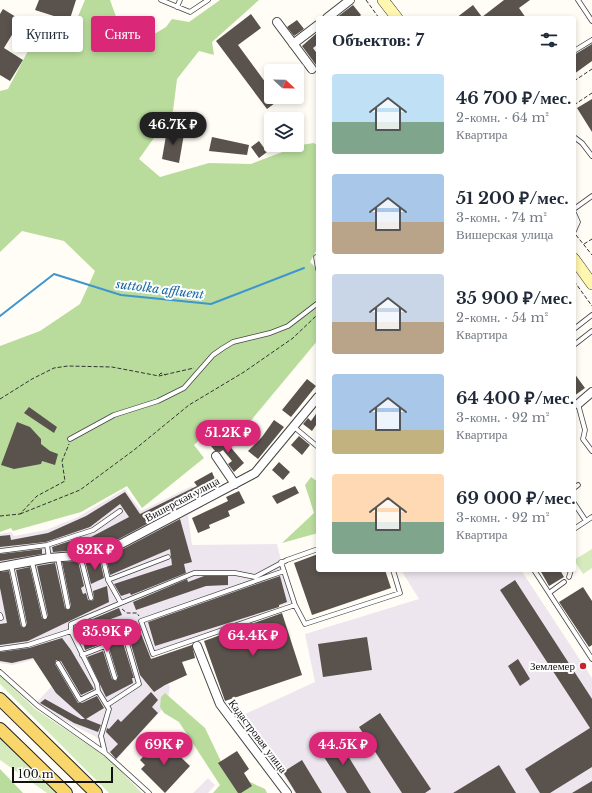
<!DOCTYPE html>
<html lang="ru">
<head>
<meta charset="utf-8">
<style>
  body { margin:0; font-family:"Libre Baskerville",serif; background:#f2f2f3; color:#1f2937; height:100vh; display:flex; flex-direction:column; font-size:15px; white-space:nowrap }
  * { box-sizing:border-box; margin:0 }
  p { font-size:13px; color:#747a83 }
  .icon { flex:none; width:22px; height:22px; fill:none; stroke:currentColor; stroke-width:2; stroke-linecap:round; stroke-linejoin:round }
  .map { position:relative; flex:1; overflow:hidden }
  .panel { position:absolute; left:316px; top:16px; width:260px; height:556px; display:flex; flex-direction:column; background:#fff; border-radius:4px; box-shadow:0 2px 6px #0003 }
  .panel>* { flex:none }
  .top-card { position:absolute; left:12px; top:16px; width:244px; height:36px; display:flex; gap:8px }
  .needle { width:26px; rotate:112deg }
  .controls { position:absolute; left:264px; top:64px; display:grid; gap:8px }
  .controls a { display:grid; place-items:center; width:40px; height:40px; border-radius:4px; background:#fff; box-shadow:0 2px 6px #0003; font-size:20px }
  .scale { position:absolute; left:12px; bottom:10px; width:101px; box-sizing:border-box; padding-left:4px; border:2px solid #111; border-top:0; font-size:11px; line-height:14px; white-space:nowrap; color:#111; -webkit-text-stroke:3px #fff; paint-order:stroke }
  .price { position:absolute; translate:-50% -34px; padding:0 9px; border-radius:14px; background:#db2777; color:#fff; font-size:13px; line-height:26px; filter:drop-shadow(0 1px 2px #0008) }
  .price::after { content:''; position:absolute; left:50%; top:24px; width:12px; height:9px; margin-left:-6px; background:inherit; clip-path:polygon(0 0,100% 0,50% 100%) }
  .price.selected { background:#222; color:#fff }
  ul { padding:0; list-style:none }
  li { display:flex; align-items:center; gap:12px; height:100px; padding:0 16px }
  li span { display:grid; place-items:center; flex:none; width:112px; height:80px; border-radius:4px; color:#555 }
  li>.icon { margin-inline-start:auto }
  span .icon { width:48px; height:48px; fill:#fffc; stroke-width:1 }
  li b { font-size:17px }
  h2 { display:flex; justify-content:space-between; align-items:center; height:48px; padding:0 16px; font-size:17px }
  .tag { padding:0 14px; border-radius:4px; background:#fff; box-shadow:0 2px 6px #0003; font-size:14px; line-height:36px }
  .tag.selected { background:#db2777; color:#fff }
  .map>svg:first-child { display:block }
  .industrial { fill:#eee6ef }
  .green { fill:#d5ebbd }
  .forest { fill:#b9dc9c }
  .lines { fill:none; stroke-linecap:round; stroke-linejoin:round }
  .stream { stroke:#3f96cf; stroke-width:2 }
  .building { fill:#5a524d }
  .service-casing { stroke:#444; stroke-width:5.5 }
  .minor-casing { stroke:#444; stroke-width:10 }
  .secondary-casing { stroke:#333; stroke-width:12 }
  .primary-casing { stroke:#222; stroke-width:14 }
  .path { stroke:#333; stroke-width:1; stroke-dasharray:4 2; stroke-linecap:butt }
  .service { stroke:#fff; stroke-width:4 }
  .minor { stroke:#fff; stroke-width:8 }
  .secondary { stroke:#fff6b0; stroke-width:11 }
  .primary { stroke:#f9d66b; stroke-width:12 }
  .poi-dot { fill:#c4262e; stroke:#fff; stroke-width:1.5 }
  .labels { text-anchor:middle; dominant-baseline:central; stroke-width:4; stroke-linejoin:round; paint-order:stroke }
  .street-label { font-size:11px; fill:#111; stroke:#fff }
  .poi-label { font-size:11px; fill:#111; stroke:#fff; text-anchor:end }
  .water-label { font-size:12px; font-style:italic; fill:#1768a6; stroke:#fff }
</style>
</head>
<body>
<div class="map">
<svg width="592" height="793" viewBox="0 0 592 793">
  <rect width="100%" height="100%" fill="#fffdf5"/>
  <path class="industrial" d="M192,486L203,507L188,515L192,545L277,544L291,602L153,656L170,687L167,704L116,760L96,737L48,712L37,702L53,685L40,658L13,665L0,663V534L11,532L14,536L46,530L78,517L125,489L141,511Z
    M401,570H521L592,678V793H295L245,714L315,682L305,634L419,599Z
    M208,778L215,785L208,793H193Z"/>
  <path class="green" d="M592,549V568L583,574L574,560Z
    M0,675L35,709L108,758L142,793H109L0,684Z
    M0,738L58,793H47L0,760Z"/>
  <path class="forest" d="M85,0H110L119,25L146,39L166,27L172,19L189,22L220,0H259L212,42L214,55L199,51L177,79L173,111L139,159L160,177L209,163L251,164L301,145L314,143L318,146V247L310,262L318,270V340L233,442L214,426L194,445L204,458L142,508L127,486L81,512L13,531L11,528L0,532V346L40,331L80,304L95,271L64,241L22,231L0,252V91L8,89L39,30L70,35Z
    M311,477L318,482V533L282,543L314,513L305,485Z
    M165,693L205,728L228,776L239,777L265,789L267,793H213L220,785L179,722L164,713L160,707L161,697Z
    M0,769L23,793H0Z"/>
  <g class="lines">
    <path class="stream" d="M0,316L54,274L121,295L211,304L304,268"/>
  </g>
  <path class="building" d="M39,0H76L68,25L56,22L57,17L35,10Z
    M504,0H530L519,8L526,18H456L473,5L482,17Z
    M353,5L361,15L358,18H336Z
    M3,9L21,20L4,48L23,60L10,81L0,75V14Z
    M251,14L261,28L238,45L271,90V97H283L267,109L216,41Z
    M297,20L304,29L294,36L287,27Z
    M318,32V44L313,48L318,55V64L316,65L302,46Z
    M592,44V61L574,74V55Z
    M592,99V132L577,108Z
    M167,130L184,134L179,163L162,159Z
    M212,137L249,145L247,155L209,151Z
    M259,141L267,152L259,158L251,147Z
    M574,373L585,388L574,396Z
    M307,379L316,386L291,417L282,410Z
    M29,407L57,427L54,433L24,413Z
    M318,411V422L312,431L303,424L308,418L311,421Z
    M274,420L284,427L258,459L248,451L262,437Z
    M17,422L30,427L41,439V444L50,451L58,454L55,465L42,461L41,464L14,469L1,465Z
    M299,436L310,445L302,455L291,445Z
    M222,437L244,463L234,472L228,464L232,461L223,450L220,452L215,451L211,446Z
    M279,462L290,472L283,480L272,470Z
    M212,472L217,484L194,496L195,498L177,508L100,549L53,552L52,547L73,540L76,545L129,517L120,504L90,527L46,542L0,547V536L10,535L11,540L48,533L86,516L125,492L140,514L197,486L194,482Z
    M295,486L299,493L277,504L272,496Z
    M239,491L245,503L228,511L230,516L209,525L210,528L198,533L192,518L228,501L226,497Z
    M180,519L192,562L184,564L186,573L131,595L130,593L121,596L114,584L172,565L170,549L110,575L106,558Z
    M42,549V554L0,561V554Z
    M318,554V570H385L391,588L312,615L294,563Z
    M100,560L104,578L91,584L85,561Z
    M78,561L84,586L81,588L83,594L86,593L88,600L92,601L94,599L93,591L107,586L109,602L28,641L0,645V624L7,623L0,588V572L9,571L21,626L24,628L27,624L16,570L30,567L42,618L45,620L48,616L37,566L55,563L65,608L68,610L71,606L62,562Z
    M540,570H560L564,577L549,586Z
    M204,576H228V585L206,586L136,610L133,602L187,579L188,582Z
    M280,576L287,602L279,605V607L155,646L148,622Z
    M515,580L592,699V767L550,793H540L525,769L590,728L500,590Z
    M583,587L592,601V645L589,647L559,602Z
    M119,608L122,615L99,623L102,632L118,627L134,678H132L133,683L106,697L87,657L103,651L112,679L116,681L118,677L108,645L104,643L85,650L80,631L78,632L76,626Z
    M282,613L302,675L225,701L204,641Z
    M136,621L151,659L192,645L195,658L182,662L187,675L165,685L154,692L140,675L125,624Z
    M367,637L372,670L323,677L318,644Z
    M62,638L71,650L94,689L81,695L61,661L56,660L55,664L78,703H82L97,696L104,708L86,719L101,725L98,732L74,723L40,703L45,699L81,719H85L56,693L33,658L12,663L0,661V652L29,648Z
    M518,659L530,679L520,686L508,666Z
    M151,692L158,700L152,707L158,713L116,759L110,752L118,744L106,732L107,728L109,729L118,719L121,722Z
    M380,713L431,789L425,793H402L359,727Z
    M335,735L371,793H347L317,746Z
    M157,742L163,747L167,744L190,766L165,793L141,769L145,765L140,760Z
    M237,751L249,769L244,773L252,786L241,793H238L218,763Z
    M302,760L322,793H296L283,772Z
    M499,765L516,793H453Z
    M592,781V793H572Z"/>
  <g class="lines">
    <g class="service-casing">
      <path id="service" d="M161,0L190,12L208,0
        M578,0L592,21
        M177,7L180,0
        M574,51L592,40
        M574,137L582,143L592,156
        M574,209L592,196
        M574,213L578,222L574,231
        M318,257H316L318,269
        M574,329L592,315
        M574,345L592,331
        M578,404L585,430L583,439L592,451
        M294,427L318,447
        M70,439L114,415L158,401L184,388L213,355L223,348L233,342L270,333L288,326L318,303
        M574,488L578,485
        M574,503L586,521
        M574,529L592,517
        M47,545L93,530L120,511
        M0,551L47,545L49,558
        M102,554L108,580L121,603L194,573H235L255,577L287,560L318,549
        M80,555L91,598
        M58,558L68,607
        M32,562L45,617
        M281,562L295,605L153,654L141,621L284,571
        M11,565L24,625
        M534,570L592,659
        M569,577L571,570
        M108,580L168,557
        M549,593L564,582
        M295,605L305,624L400,593L393,570
        M0,615L1,618
        M0,649L28,645L71,631
        M82,655L105,646L115,678
        M58,663L80,700L98,691
        M0,672L38,706L105,753L149,793
        M107,705L139,684L121,623
        M105,753L101,736L109,709L98,691L97,684L71,631V624L121,603"/>
    </g>
    <g class="minor-casing">
      <path id="minor" d="M327,18L350,0
        M277,22L312,69
        M293,44L318,25
        M578,404L592,392
        M216,456L235,484
        M0,567L49,558L102,554L255,473L318,397
        M197,646L220,704L287,793"/>
    </g>
    <g class="secondary-casing">
      <path id="secondary" d="M383,0L397,18
        M574,259L592,284"/>
    </g>
    <g class="primary-casing">
      <path id="primary" d="M0,699L96,793
        M0,729L66,793"/>
    </g>
    <path class="path" d="M366,0L379,18
      M574,81L592,69
      M574,105L592,93
      M576,235L592,255
      M584,244L592,239
      M574,281L592,306
      M159,375L161,373L166,375
      M0,399L32,379L54,368L68,366L112,367L159,376L194,368
      M20,514L80,490L134,450L189,405L244,372L293,338L316,316L318,311
      M0,516L20,514L37,496L65,481L62,461L69,444
      M122,609L127,613H137L139,616"/>
    <use href="#service" class="service"/>
    <use href="#minor" class="minor"/>
    <use href="#secondary" class="secondary"/>
    <use href="#primary" class="primary"/>
  </g>
  <circle class="poi-dot" cx="583" cy="666" r="4"/>
  <g class="labels">
    <g class="street-label">
      <text transform="translate(182 499) rotate(-28)">Вишерская улица</text>
      <text transform="translate(258 736) rotate(53)">Кадастровая улица</text>
    </g>
    <g class="poi-label">
      <text x="575" y="666">Землемер</text>
    </g>
    <g class="water-label">
      <text transform="translate(160 289) rotate(7)">suttolka affluent</text>
    </g>
  </g>
</svg>
<div class="controls">
<a><svg class="needle" viewBox="-14 -14 28 28"><path d="M0-13l5 13h-10z" fill="#e53935"/><path d="M0 13l5-13h-10z" fill="#747a83"/></svg></a>
<a><svg class="icon" aria-label="layers" viewBox="0 0 24 24"><path d="M12 4l9 5-9 5-9-5zM3 14l9 5 9-5"/></svg></a>
</div>
<div class="scale">100 m</div>
<b class="price selected" style="left:173px;top:146px">46.7K ₽</b>
<b class="price" style="left:228px;top:454px">51.2K ₽</b>
<b class="price" style="left:95px;top:571px">82K ₽</b>
<b class="price" style="left:107px;top:653px">35.9K ₽</b>
<b class="price" style="left:253px;top:657px">64.4K ₽</b>
<b class="price" style="left:164px;top:766px">69K ₽</b>
<b class="price" style="left:343px;top:766px">44.5K ₽</b>
<div class="top-card">
<a class="tag">Купить</a>
<a class="tag selected">Снять</a>
</div>
<section class="panel">
<h2>Объектов: 7<svg class="icon" aria-label="filters" viewBox="0 0 24 24"><path d="M4 7h16M4 17h16"/><circle cx="9" cy="7" r="2"/><circle cx="15" cy="17" r="2"/></svg></h2>
<ul>
<li><span style="background:linear-gradient(#bfe0f5 60%,#7fa58c 0)"><svg class="icon" aria-label="home" viewBox="0 0 24 24"><path d="M3 11l9-7 9 7M6 9v11h12V9"/></svg></span><div><b>46 700 ₽/мес.</b><p>2-комн. · 64 m²</p><p>Квартира</p></div></li>
<li><span style="background:linear-gradient(#a9c7e8 60%,#b9a48a 0)"><svg class="icon" aria-label="home" viewBox="0 0 24 24"><path d="M3 11l9-7 9 7M6 9v11h12V9"/></svg></span><div><b>51 200 ₽/мес.</b><p>3-комн. · 74 m²</p><p>Вишерская улица</p></div></li>
<li><span style="background:linear-gradient(#c9d6e8 60%,#b9a48a 0)"><svg class="icon" aria-label="home" viewBox="0 0 24 24"><path d="M3 11l9-7 9 7M6 9v11h12V9"/></svg></span><div><b>35 900 ₽/мес.</b><p>2-комн. · 54 m²</p><p>Квартира</p></div></li>
<li><span style="background:linear-gradient(#a9c7e8 70%,#c2b280 0)"><svg class="icon" aria-label="home" viewBox="0 0 24 24"><path d="M3 11l9-7 9 7M6 9v11h12V9"/></svg></span><div><b>64 400 ₽/мес.</b><p>3-комн. · 92 m²</p><p>Квартира</p></div></li>
<li><span style="background:linear-gradient(#ffd9b3 60%,#7fa58c 0)"><svg class="icon" aria-label="home" viewBox="0 0 24 24"><path d="M3 11l9-7 9 7M6 9v11h12V9"/></svg></span><div><b>69 000 ₽/мес.</b><p>3-комн. · 92 m²</p><p>Квартира</p></div></li>
</ul>
</section>
</div>
</body>
</html>
